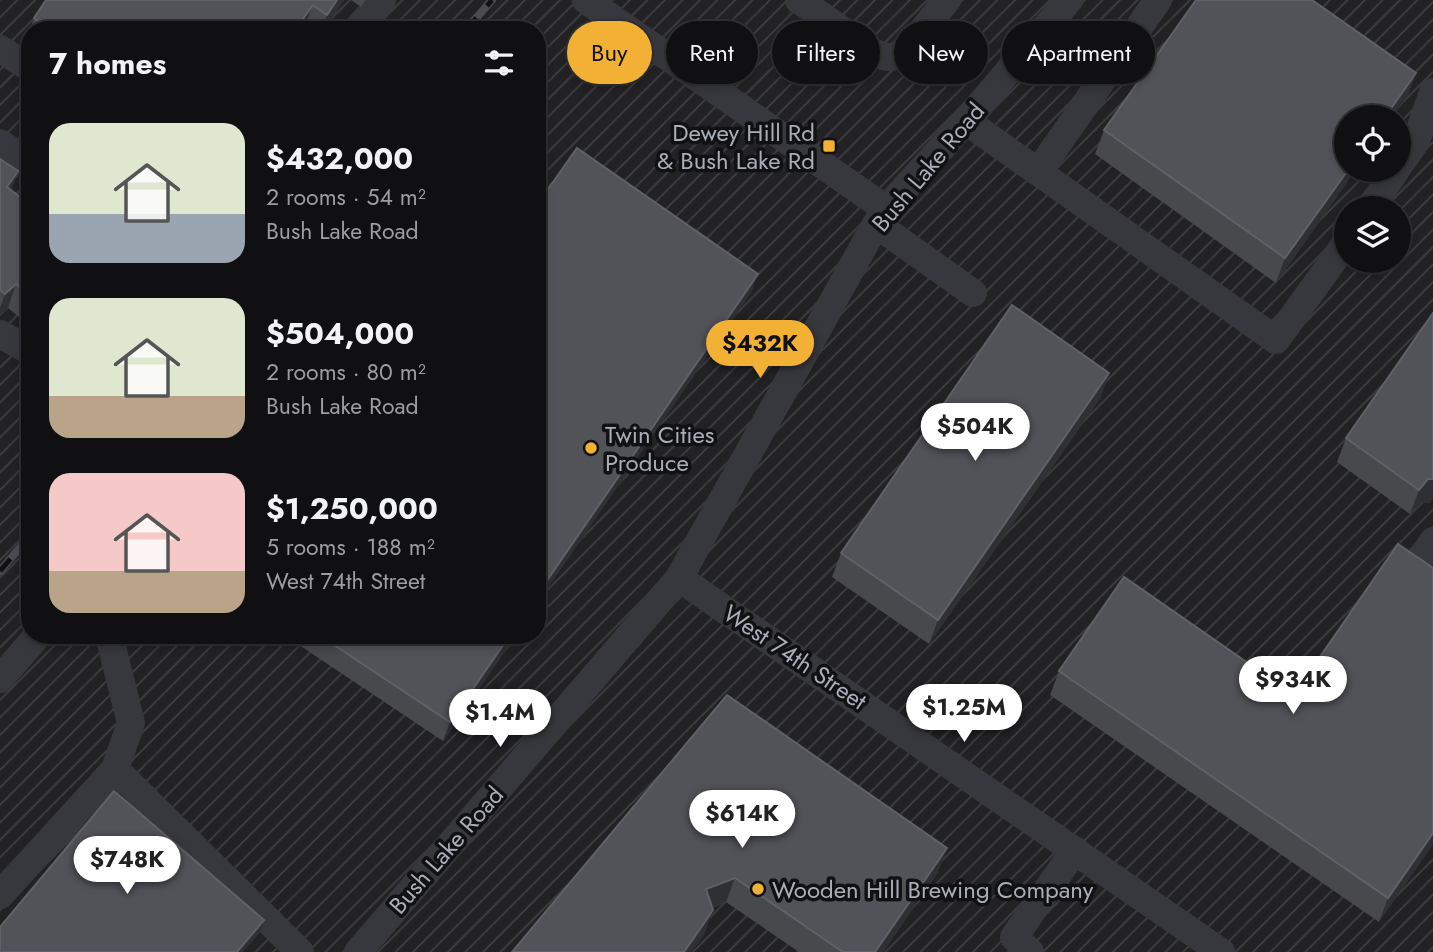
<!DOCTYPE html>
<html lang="en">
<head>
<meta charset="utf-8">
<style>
  body { margin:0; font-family:Jost,sans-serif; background:#1e1e20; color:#f1f3f6; height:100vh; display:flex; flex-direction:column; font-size:26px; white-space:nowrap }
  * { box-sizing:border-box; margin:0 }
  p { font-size:23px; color:#9c9d9f }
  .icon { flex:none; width:38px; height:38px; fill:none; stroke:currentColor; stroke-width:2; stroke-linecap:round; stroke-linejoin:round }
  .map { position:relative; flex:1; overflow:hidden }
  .panel { position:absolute; left:21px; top:21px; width:525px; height:623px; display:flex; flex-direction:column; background:#101012; border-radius:28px; box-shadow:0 4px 10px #0003,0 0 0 2px #303032 }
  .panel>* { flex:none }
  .guide { position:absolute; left:567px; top:21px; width:665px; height:63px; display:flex; gap:14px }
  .buttons { position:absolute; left:1334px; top:105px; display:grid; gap:14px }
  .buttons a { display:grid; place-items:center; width:77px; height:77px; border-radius:50%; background:#101012; box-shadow:0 4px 10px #0003,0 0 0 2px #303032; font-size:35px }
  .price { position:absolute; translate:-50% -60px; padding:0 16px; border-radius:24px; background:#fff; color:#222; font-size:23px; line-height:46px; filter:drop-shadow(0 2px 4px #0008) }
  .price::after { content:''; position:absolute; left:50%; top:42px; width:21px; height:16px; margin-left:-10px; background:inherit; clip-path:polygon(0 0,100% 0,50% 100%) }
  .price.selected { background:#f2b134; color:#111 }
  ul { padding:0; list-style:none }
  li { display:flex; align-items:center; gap:21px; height:175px; padding:0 28px }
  li span { display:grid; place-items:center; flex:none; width:196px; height:140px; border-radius:21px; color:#555 }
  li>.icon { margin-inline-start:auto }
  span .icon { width:84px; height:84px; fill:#fffc; stroke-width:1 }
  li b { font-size:30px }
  h2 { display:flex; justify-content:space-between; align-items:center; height:84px; padding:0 28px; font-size:30px }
  .tag { padding:0 24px; border-radius:32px; background:#101012; box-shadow:0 4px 10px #0003,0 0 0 2px #303032; font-size:24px; line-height:63px }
  .tag.selected { background:#f2b134; color:#111 }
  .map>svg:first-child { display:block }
  .industrial { fill:url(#industrial-furrows); fill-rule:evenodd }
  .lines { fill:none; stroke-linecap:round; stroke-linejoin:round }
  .minor { stroke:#37383d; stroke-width:28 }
  .rail-casing { stroke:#4a4c52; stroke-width:8 }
  .rail { stroke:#111113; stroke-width:5; stroke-dasharray:16; stroke-linecap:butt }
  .wall { fill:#47494d }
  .shaded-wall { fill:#2f3033 }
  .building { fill:#525359; stroke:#5f6168; stroke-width:2 }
  .poi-dot { fill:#f2b134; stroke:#111113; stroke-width:2.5 }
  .labels { text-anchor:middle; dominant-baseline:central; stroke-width:7; stroke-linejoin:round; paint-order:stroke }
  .poi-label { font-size:24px; fill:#a8adb8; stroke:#111113; text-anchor:start }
  .street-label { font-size:24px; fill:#a8adb8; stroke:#111113 }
</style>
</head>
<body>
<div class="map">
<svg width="1433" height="952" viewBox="0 0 1433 952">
  <defs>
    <pattern id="industrial-furrows" width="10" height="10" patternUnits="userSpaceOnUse" patternTransform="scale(1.75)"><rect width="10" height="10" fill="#222225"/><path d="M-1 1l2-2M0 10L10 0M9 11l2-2" fill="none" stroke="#3f3f43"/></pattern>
  </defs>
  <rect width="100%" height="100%" fill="#161618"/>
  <path class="industrial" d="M0,0H1433V952H0ZM30,30H537V635H30ZM1346,117H1398V170H1346ZM1346,208H1398V261H1346Z"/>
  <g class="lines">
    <path class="minor" d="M586,0L886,209
      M799,0L873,52C880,55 887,59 895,56C911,49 935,14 947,0
      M357,30L382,0
      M0,49L30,68
      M966,121L1276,340L1346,243
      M0,143L30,164
      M1398,167L1416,141L1433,92
      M1038,172L1158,0
      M1370,208L1396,170
      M876,224L973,293
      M0,334L30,351
      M1424,555L1433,541
      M679,578L1221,952
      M109,635L131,723L115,769L300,952
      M0,679L38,635
      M0,895L115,769
      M358,952L679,578L876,224L886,209L966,121L1069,0
      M1030,952L1014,937L1075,850"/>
    <g class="rail-casing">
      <path id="rail" d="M466,30L492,0
        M0,571L30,536"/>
    </g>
    <use href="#rail" class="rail"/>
  </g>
  <path class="wall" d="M344,0L324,30H30V46L25,42L34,18Z
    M351,0H366L361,7Z
    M1416,73L1407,97L1276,283L1095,154L1104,130Z
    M0,159L18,171L11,190L28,203L30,200V333L22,325L23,320L8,308L0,315Z
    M1433,313V497L1430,503H1419L1410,514L1337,462L1346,438Z
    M1101,397L929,644L832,577L841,553Z
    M1433,568V844L1379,922L1050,695L1059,671L1291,693L1301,689L1304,680Z
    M284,635H516L443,741Z
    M727,695L938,872L883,952H799L726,902L712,908L704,935Z"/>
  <path class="shaded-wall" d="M337,0H344L324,30H322L327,15Z
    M313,5L303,30H295Z
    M1416,73L1407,97L1393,117H1385Z
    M1348,170H1356L1276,283L1285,258Z
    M18,171L9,196L7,187Z
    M758,274L751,293L537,604V595Z
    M16,284L8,308L0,315V308L5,294Z
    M1109,373L1101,397L929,644L938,620Z
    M1428,479H1433V497L1430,503H1419L1410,514L1419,490Z
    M510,635H516L443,741L450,722Z
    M1433,833V844L1379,922L1388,898Z
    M947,848L938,872L883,952H875Z
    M735,878L726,902L697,913L706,889Z
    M713,910L704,935L692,952H684Z
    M264,920L260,933L243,952H237Z"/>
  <path class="building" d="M46,0H337L327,15L313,5L295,30H50L34,18Z
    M1196,0H1312L1416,73L1385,117H1346V170H1348L1285,258L1104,130Z
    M577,148L758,274L537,595V205Z
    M0,159L18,171L7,187L28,203L30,200V294L16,284L5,294L0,290Z
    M1012,305L1109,373L938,620L841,553Z
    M1433,313V479H1428L1419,490L1346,438Z
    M1398,544L1433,568V833L1388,898L1059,671L1124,577L1291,693L1304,688V680Z
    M319,635H510L450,722Z
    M727,695L947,848L875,952H843L735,878L706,889L713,910L684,952H512Z
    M114,791L264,920L237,952H0V927Z"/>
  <g class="poi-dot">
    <rect x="822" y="139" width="14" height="14" rx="3.5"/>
    <circle cx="591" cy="448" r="7"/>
    <circle cx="758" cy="889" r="7"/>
  </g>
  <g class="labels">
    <g class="poi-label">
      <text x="815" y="132" text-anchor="end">Dewey Hill Rd<tspan x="815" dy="28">&amp; Bush Lake Rd</tspan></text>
      <text x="605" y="434">Twin Cities<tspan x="605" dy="28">Produce</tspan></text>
      <text x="772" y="889">Wooden Hill Brewing Company</text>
    </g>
    <g class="street-label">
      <text transform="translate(928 167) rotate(-50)">Bush Lake Road</text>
      <text transform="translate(795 657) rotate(34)">West 74th Street</text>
      <text transform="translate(446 850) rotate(-49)">Bush Lake Road</text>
    </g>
  </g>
</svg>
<div class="buttons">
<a><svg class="icon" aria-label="locate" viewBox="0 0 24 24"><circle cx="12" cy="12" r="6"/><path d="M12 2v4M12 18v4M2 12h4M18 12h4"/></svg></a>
<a><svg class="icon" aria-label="layers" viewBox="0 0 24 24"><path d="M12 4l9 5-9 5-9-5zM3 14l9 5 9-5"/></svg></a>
</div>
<b class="price selected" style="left:760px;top:380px">$432K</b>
<b class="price" style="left:975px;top:463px">$504K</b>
<b class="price" style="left:1293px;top:716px">$934K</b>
<b class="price" style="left:964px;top:744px">$1.25M</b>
<b class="price" style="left:500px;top:749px">$1.4M</b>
<b class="price" style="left:742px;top:850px">$614K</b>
<b class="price" style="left:127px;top:896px">$748K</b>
<div class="guide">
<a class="tag selected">Buy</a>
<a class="tag">Rent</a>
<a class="tag">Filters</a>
<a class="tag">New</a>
<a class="tag">Apartment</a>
</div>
<section class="panel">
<h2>7 homes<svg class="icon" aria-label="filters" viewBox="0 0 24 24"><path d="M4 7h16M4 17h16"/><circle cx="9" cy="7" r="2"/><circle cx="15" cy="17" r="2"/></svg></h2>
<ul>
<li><span style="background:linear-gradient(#dfe7d0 65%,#9aa5b1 0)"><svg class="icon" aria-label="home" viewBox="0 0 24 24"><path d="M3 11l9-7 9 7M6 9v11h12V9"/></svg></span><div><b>$432,000</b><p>2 rooms · 54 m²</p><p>Bush Lake Road</p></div></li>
<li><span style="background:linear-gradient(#dfe7d0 70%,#b9a48a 0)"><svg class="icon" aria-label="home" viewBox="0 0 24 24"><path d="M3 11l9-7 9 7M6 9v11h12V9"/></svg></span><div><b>$504,000</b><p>2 rooms · 80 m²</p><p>Bush Lake Road</p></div></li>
<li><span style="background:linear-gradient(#f6c9c9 70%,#b9a48a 0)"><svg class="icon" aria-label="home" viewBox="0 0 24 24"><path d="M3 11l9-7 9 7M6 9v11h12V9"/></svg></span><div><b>$1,250,000</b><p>5 rooms · 188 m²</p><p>West 74th Street</p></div></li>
</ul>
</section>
</div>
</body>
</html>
